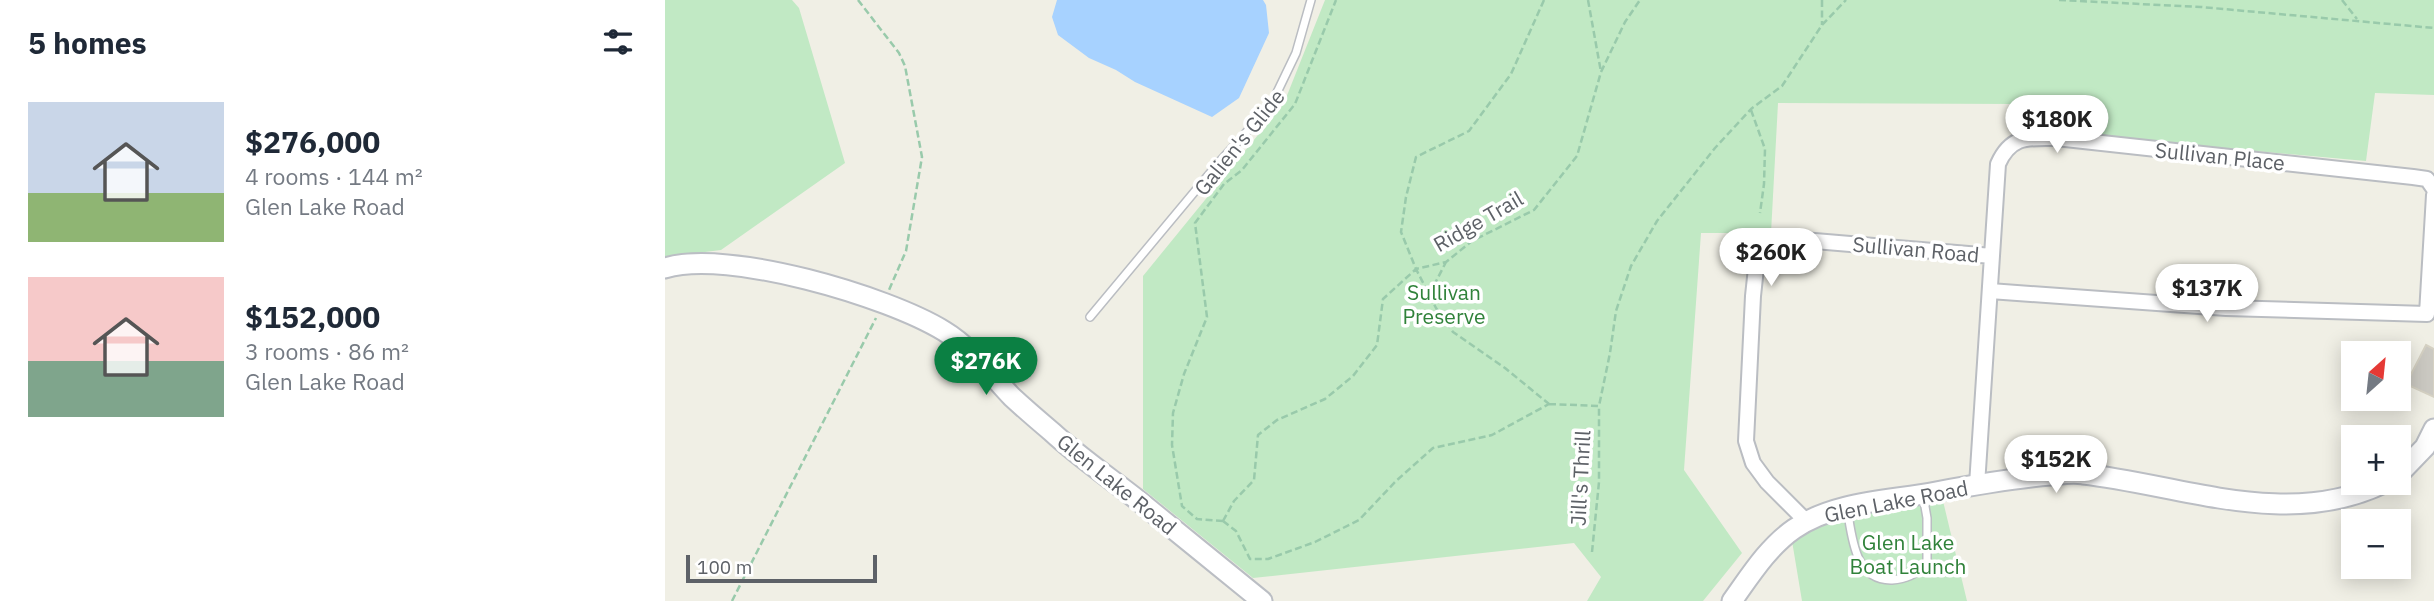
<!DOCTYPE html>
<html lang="en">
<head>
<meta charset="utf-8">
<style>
  body { margin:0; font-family:"IBM Plex Sans",sans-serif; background:#f6f6f7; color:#1f2937; height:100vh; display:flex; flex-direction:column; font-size:26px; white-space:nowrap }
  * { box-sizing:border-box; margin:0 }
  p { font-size:23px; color:#747a83 }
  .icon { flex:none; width:38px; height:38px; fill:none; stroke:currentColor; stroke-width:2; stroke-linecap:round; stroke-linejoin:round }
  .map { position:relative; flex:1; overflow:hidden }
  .side { display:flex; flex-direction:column; background:#fff; width:665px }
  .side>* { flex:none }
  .needle { width:46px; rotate:27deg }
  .controls { position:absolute; left:1676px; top:341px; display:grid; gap:14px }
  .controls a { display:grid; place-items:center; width:70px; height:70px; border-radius:0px; background:#fff; box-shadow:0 4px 18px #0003; font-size:35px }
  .scale { position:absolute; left:21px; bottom:18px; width:191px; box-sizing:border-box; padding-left:7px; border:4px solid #5d6167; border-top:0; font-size:19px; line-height:24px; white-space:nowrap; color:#5d6167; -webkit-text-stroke:5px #fff; paint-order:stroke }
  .price { position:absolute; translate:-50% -60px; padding:0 16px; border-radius:24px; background:#fff; color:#222; font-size:23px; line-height:46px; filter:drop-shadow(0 2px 4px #0008) }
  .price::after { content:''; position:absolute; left:50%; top:42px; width:21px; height:16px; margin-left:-10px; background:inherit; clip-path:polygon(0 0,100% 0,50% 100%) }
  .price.current { background:#0b8043; color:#fff }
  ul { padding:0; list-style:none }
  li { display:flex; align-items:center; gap:21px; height:175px; padding:0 28px }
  li span { display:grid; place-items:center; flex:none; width:196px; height:140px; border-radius:0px; color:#555 }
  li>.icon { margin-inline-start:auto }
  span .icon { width:84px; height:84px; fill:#fffc; stroke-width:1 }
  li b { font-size:30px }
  h2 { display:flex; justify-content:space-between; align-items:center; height:84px; padding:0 28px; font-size:30px }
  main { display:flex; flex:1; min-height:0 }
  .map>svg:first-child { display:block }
  .green { fill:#c1e9c4 }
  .water { fill:#a7d2ff }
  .building { fill:#cbc9c2; stroke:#d5d1c3; stroke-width:2 }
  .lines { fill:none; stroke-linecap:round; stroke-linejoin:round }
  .lane-casing { stroke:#babdc2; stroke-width:10 }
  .street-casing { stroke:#babdc2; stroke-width:18 }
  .secondary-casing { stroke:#bbbec4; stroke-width:23 }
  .path { stroke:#99caab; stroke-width:2.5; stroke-dasharray:7 3.5; stroke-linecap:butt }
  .lane { stroke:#fff; stroke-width:7 }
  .street { stroke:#fff; stroke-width:14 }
  .secondary { stroke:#fff; stroke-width:19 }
  .labels { text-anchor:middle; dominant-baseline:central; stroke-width:7; stroke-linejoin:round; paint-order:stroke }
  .street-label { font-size:21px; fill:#5d6167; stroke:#fff }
  .park-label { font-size:21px; fill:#30823a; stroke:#fff }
</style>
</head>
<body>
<main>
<section class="side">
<h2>5 homes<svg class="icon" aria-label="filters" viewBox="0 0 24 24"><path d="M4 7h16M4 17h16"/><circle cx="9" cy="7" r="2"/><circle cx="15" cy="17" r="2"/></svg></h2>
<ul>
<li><span style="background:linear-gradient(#c9d6e8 65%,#8fb573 0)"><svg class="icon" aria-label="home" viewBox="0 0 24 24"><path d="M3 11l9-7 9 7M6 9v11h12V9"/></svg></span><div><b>$276,000</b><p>4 rooms · 144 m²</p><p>Glen Lake Road</p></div></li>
<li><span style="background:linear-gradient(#f6c9c9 60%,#7fa58c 0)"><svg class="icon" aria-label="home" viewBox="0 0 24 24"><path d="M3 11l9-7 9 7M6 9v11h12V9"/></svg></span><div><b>$152,000</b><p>3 rooms · 86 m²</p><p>Glen Lake Road</p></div></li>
</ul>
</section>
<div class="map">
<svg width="1769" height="601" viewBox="0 0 1769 601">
  <rect width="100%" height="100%" fill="#f0efe5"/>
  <path class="green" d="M0,0H127L134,8L180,163L56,250L0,257Z
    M660,0H1769V95L1710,93L1701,161L1347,129L1348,104L1113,103L1106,233H1036L1019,470L1077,553L1038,601H922L936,577L909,543L588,578L478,489V276L619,103Z
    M1278,501L1302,601H1137L1127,541L1140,528L1169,519Z"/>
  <path class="water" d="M392,0H598L601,5L604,33L574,98L547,117L470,82L451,70L424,58L393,35L387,17Z"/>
  <path class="building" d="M1761,345L1769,349V397L1741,384Z"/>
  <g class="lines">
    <g class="lane-casing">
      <path id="lane" d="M425,317L556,160L606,105L631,53L646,0
        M1182,508C1187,536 1189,581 1227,580C1242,579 1252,574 1262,564V518L1258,495"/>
    </g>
    <g class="street-casing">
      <path id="street" d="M1325,291L1561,308L1762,314L1769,195
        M1312,485L1333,164C1346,135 1363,138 1391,138L1748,177L1762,179L1769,189
        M1142,522L1102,482L1088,463L1081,441L1088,296L1091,268L1097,248L1126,239L1327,256"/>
    </g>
    <g class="secondary-casing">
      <path id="secondary" d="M0,268C63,249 222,296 279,331C307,348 325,374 347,397C360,409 374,421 387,432C414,457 445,478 474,501C515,534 556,568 597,601
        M1734,474L1760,447L1769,429
        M1067,601C1085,576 1103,547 1129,529C1170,501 1224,501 1271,492C1309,485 1348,478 1386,475C1397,474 1408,472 1418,474C1517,485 1622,530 1719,483"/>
    </g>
    <path class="path" d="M193,0L234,53L240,66L257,157L241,251L224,290
      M879,0L846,74L804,131L751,157L741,197L736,232L751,269L771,308L788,332L840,368L884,404
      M923,0L936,72
      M1157,0V25
      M1394,0L1536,7L1769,28
      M1677,0L1692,19
      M1086,110L1100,149L1099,184L1095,213
      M764,295L781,262
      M884,404L934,406L945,353L951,311L966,266L992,221L1050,148L1086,109L1117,86L1157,25L1181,0
      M558,521L569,501L589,480L593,435L612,420L660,399L688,376L712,345L718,299L751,269L781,262L807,241L869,210L912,156L936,72L960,22L975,0
      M558,521L532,519L517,506L507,445L508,413L519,374L542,317L530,223L559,184L577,170L630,104L671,0
      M558,521L571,531L585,559H603L650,542L694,520L731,481L768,448L827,435L884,404
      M927,552L934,482V406
      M67,601L211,318"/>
    <use href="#lane" class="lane"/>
    <use href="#street" class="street"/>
    <use href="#secondary" class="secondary"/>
  </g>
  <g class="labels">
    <g class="street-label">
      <text transform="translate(574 142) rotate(-51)">Galien's Glide</text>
      <text transform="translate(1555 156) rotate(6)">Sullivan Place</text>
      <text transform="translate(813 221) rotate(-30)">Ridge Trail</text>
      <text transform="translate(1251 249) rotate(5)">Sullivan Road</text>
      <text transform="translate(915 478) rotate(-87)">Jill's Thrill</text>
      <text transform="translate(452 484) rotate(39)">Glen Lake Road</text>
      <text transform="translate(1231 501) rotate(-11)">Glen Lake Road</text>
    </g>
    <g class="park-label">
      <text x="779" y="292">Sullivan<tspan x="779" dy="24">Preserve</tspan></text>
      <text x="1243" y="542">Glen Lake<tspan x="1243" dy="24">Boat Launch</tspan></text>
    </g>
  </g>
</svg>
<div class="controls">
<a><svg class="needle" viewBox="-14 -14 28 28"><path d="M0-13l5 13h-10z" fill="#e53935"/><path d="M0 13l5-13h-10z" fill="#747a83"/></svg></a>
<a>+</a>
<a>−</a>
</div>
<div class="scale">100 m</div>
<b class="price" style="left:1392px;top:155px">$180K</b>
<b class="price" style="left:1106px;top:288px">$260K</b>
<b class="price" style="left:1542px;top:324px">$137K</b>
<b class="price current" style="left:321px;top:397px">$276K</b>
<b class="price" style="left:1391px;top:495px">$152K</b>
</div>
</main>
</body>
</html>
